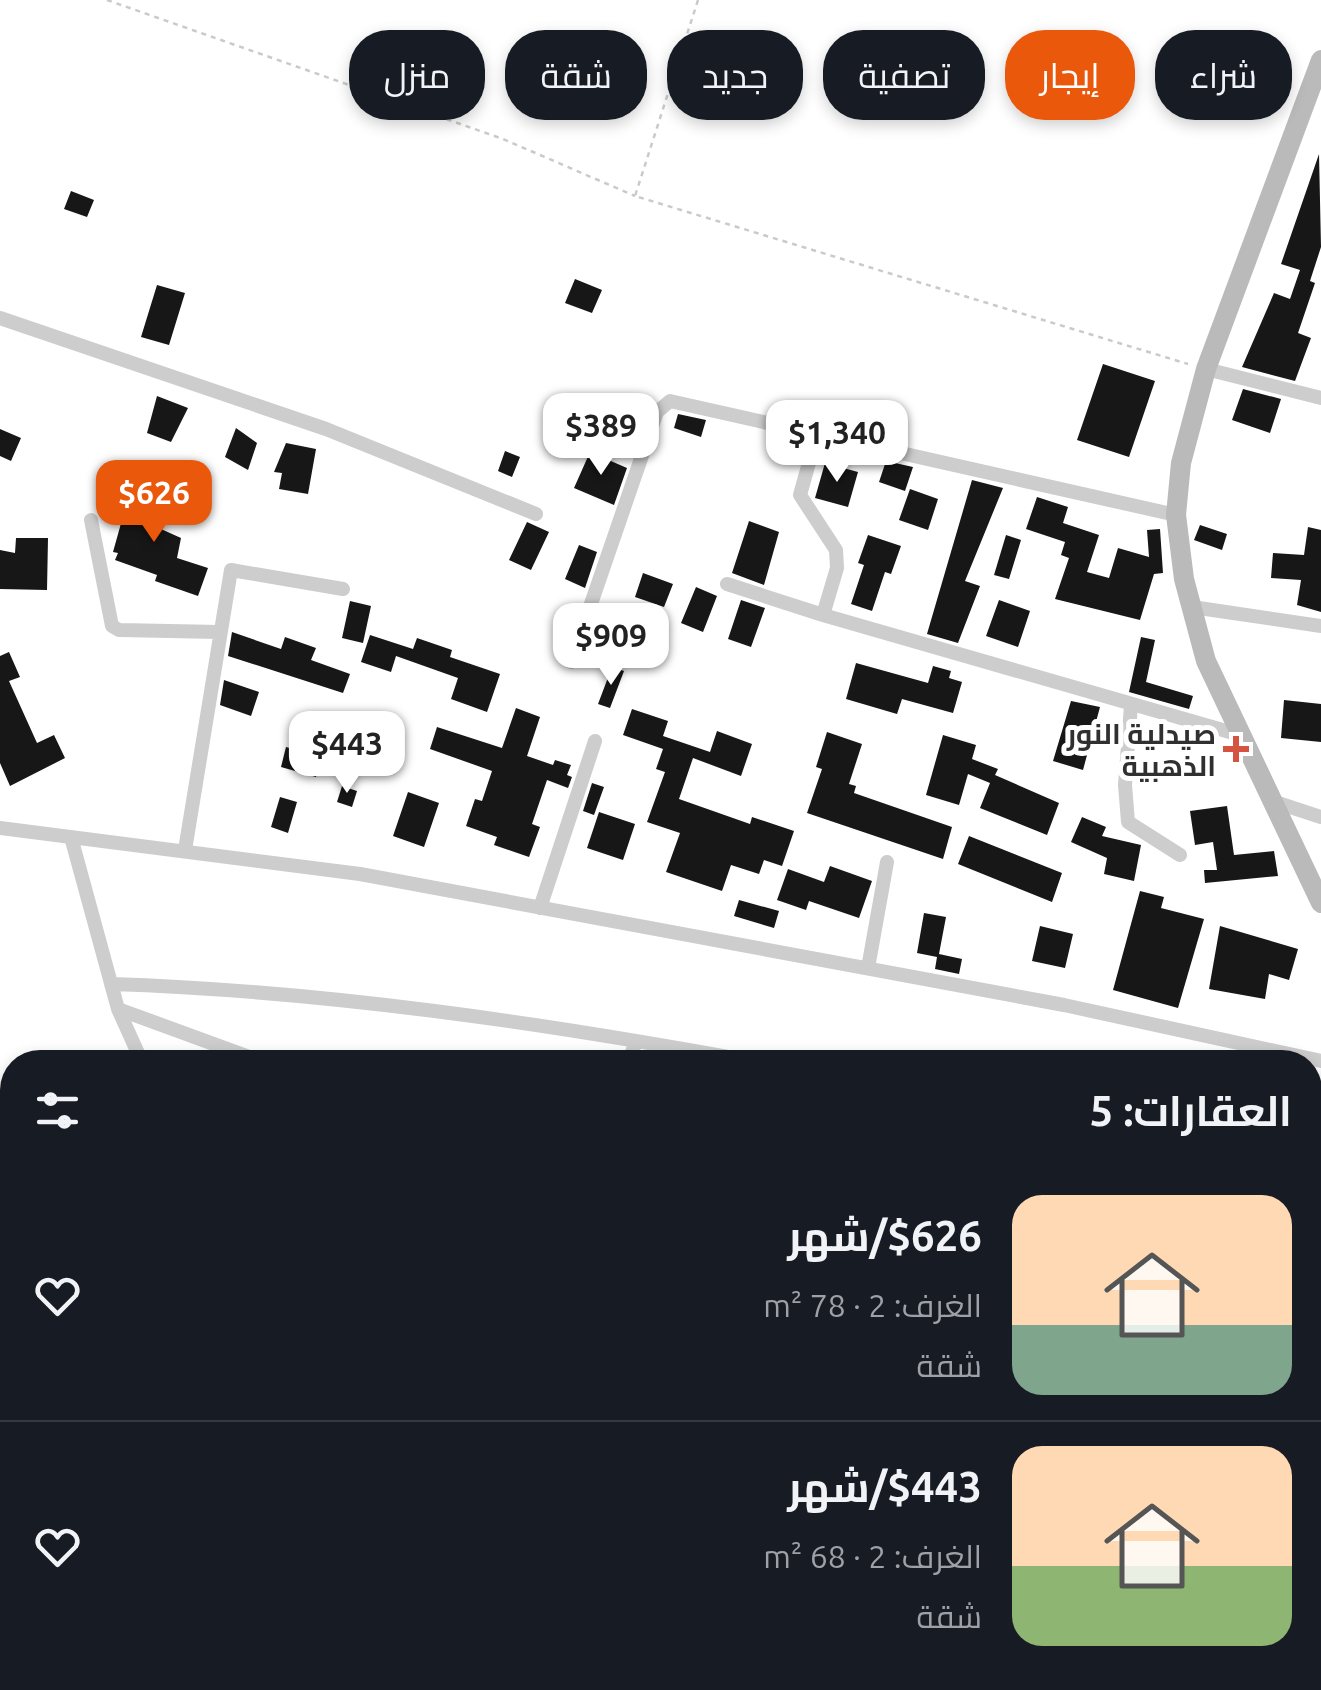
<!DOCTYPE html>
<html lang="ar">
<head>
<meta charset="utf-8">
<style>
  body { margin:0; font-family:Ubuntu,Cairo,sans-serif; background:#242831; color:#f1f3f6; direction:rtl; height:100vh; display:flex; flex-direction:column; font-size:38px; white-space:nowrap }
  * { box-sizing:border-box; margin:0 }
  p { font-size:32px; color:#9ea1a6 }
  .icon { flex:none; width:55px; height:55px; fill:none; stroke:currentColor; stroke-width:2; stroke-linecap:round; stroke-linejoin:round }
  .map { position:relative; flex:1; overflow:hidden; direction:ltr }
  .side { position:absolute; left:0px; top:1050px; width:1322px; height:640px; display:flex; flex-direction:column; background:#171b24; border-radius:40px 40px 0 0; box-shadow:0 5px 15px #0003; direction:rtl }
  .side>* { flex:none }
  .banner { position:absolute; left:30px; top:30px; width:1262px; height:90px; direction:rtl; display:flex; gap:20px }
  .price { position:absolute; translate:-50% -85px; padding:0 22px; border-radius:20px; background:#fff; color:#222; font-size:32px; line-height:65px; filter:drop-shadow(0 2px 5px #0008) }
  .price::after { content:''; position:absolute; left:50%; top:60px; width:30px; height:22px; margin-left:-15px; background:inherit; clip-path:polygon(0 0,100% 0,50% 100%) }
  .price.selected { background:#ea580c; color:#fff }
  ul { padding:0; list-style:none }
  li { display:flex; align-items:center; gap:30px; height:250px; padding:0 30px }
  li+li { border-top:2px solid #363941 }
  li span { display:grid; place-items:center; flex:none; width:280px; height:200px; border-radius:30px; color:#555 }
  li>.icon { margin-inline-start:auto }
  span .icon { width:120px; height:120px; fill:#fffc; stroke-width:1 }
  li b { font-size:42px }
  h2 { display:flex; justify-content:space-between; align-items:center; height:120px; padding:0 30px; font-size:42px }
  .pill { padding:0 35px; border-radius:40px; background:#171b24; box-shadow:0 5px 15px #0003; font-size:35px; line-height:90px }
  .pill.selected { background:#ea580c; color:#fff }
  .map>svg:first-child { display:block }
  .building { fill:#171717 }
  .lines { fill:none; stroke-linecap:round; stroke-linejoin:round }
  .path { stroke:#cacaca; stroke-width:2.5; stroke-dasharray:5 5; stroke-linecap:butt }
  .street { stroke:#cdcdcd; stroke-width:14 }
  .secondary { stroke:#bababa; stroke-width:20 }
  .poi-dot { fill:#d75341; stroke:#fff; stroke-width:4 }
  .labels { text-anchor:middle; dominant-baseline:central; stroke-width:10; stroke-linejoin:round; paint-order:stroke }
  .poi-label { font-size:28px; font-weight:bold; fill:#303030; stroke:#fff; text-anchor:end }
</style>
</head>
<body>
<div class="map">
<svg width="1321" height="1690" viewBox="0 0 1321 1690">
  <rect width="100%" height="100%" fill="#fff"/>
  <path class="building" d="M1319,154L1321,247L1310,281L1315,283L1298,333L1311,338L1295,381L1242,367L1274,293L1290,299L1300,270L1281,264Z
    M71,191L94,200L87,217L64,209Z
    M575,279L602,290L592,313L565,303Z
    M157,285L185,293L169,345L141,337Z
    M1103,364L1155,381L1129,457L1077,440Z
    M1243,389L1281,399L1270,433L1232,420Z
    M157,396L188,408L171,442L147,433Z
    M678,414L706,420L701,437L674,428Z
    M236,428L257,443L248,470L225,457Z
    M0,429L21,438L11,461L0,456Z
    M286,443L316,449L308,494L279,489L282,473L274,472Z
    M505,451L520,457L512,477L498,471Z
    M590,452L627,468L614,505L574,488Z
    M886,461L913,467L905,491L879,482Z
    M825,463L858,472L848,507L815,498Z
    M972,480L1003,488L965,581L980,586L958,643L927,634Z
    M132,484L159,493L152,525L181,538L177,558L208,568L198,596L155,581L157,575L115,560L118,553L113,552Z
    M910,489L938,499L928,530L899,520Z
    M1037,497L1068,507L1063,523L1099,535L1087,572L1109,578L1118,548L1149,557L1147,530L1160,529L1163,573L1154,574L1140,620L1055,599L1069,558L1061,555L1065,542L1026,529Z
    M749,521L779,532L764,585L732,573Z
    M527,522L549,532L531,570L509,560Z
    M1200,525L1227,534L1222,550L1194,540Z
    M1308,527L1321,530V612L1297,605L1301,580L1271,578L1273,553L1304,555Z
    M868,535L901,546L891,574L885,572L872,611L851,604L864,565L858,563Z
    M1006,535L1021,540L1009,579L994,575Z
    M16,538H48L47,590L0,589V550L15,553Z
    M579,545L597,552L585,588L565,579Z
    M643,573L673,584L664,607L635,597Z
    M696,587L717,596L703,632L681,623Z
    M741,600L765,608L751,647L728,639Z
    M999,600L1030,611L1018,647L986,636Z
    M350,601L371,606L363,643L342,638Z
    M232,632L281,649L285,637L316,648L311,660L350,674L343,693L228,656Z
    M370,635L413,649L417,638L452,650L450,657L500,674L487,712L451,699L458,678L396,656L391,672L361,662Z
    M1141,637L1155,640L1146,682L1193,696L1189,709L1129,692Z
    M9,652L20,677L9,681L37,743L54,735L65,758L10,786L0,763V656Z
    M856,663L928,683L933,666L951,671L949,678L962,682L953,713L902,699L897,714L846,699Z
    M612,667L624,671L610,708L598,704Z
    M224,680L259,692L251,716L220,705Z
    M1284,700L1321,704V742L1281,738Z
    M1071,701L1100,707L1083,770L1053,761Z
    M516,708L540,717L527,756L553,765L555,760L571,765L567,775L572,777L568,788L547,780L532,824L540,827L529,857L494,845L497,837L466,826L475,799L482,801L492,771L430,749L437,727L502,748Z
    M632,709L668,721L663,736L710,752L717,731L752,744L741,776L693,758L679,799L750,824L752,817L794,831L782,866L764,860L759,874L731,865L722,891L666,872L680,833L647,822L665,772L656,769L663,749L623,735Z
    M827,732L862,744L849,784L856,786L854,793L952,827L943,859L807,813L822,769L816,767Z
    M943,735L976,745L972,759L998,769L995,775L1059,803L1047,835L980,808L990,783L968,774L959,805L926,795Z
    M368,738L402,749L394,774L360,762Z
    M286,747L322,757L316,777L281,767Z
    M592,783L604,787L594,815L583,811Z
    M342,786L357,791L352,807L337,802Z
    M408,792L439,803L424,847L393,836Z
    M280,797L297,802L288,833L271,827Z
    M1227,806L1234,855L1274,851L1278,876L1205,883L1204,870H1217L1213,842L1195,845L1190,811Z
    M599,812L635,824L623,860L587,848Z
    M1082,817L1106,827L1102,836L1141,845L1134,881L1104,874L1107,858L1071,842Z
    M969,836L1062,873L1052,902L958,864Z
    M830,866L872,881L859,918L809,901L806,910L777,900L788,869L824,882Z
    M1140,891L1164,897L1161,908L1204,919L1178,1008L1113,990Z
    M739,900L779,911L774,928L734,916Z
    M924,913L946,917L939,954L962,959L959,974L935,969L937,957L917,953Z
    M1040,926L1073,934L1065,968L1032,961Z
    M1220,926L1298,949L1289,980L1269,974L1265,999L1209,989Z
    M1,1377H12V1402L1,1403Z
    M1310,1465L1321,1468V1496L1313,1522Z
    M1317,1571H1321V1627L1310,1624Z
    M90,1678H108L113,1690H95Z
    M526,1678L531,1690H491V1688Z
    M751,1678H799L795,1690H747Z
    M1045,1678H1080L1077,1690L1042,1687Z
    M1189,1678H1239L1234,1690H1184Z"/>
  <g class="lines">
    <path class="path" d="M107,0L503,139L635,196
      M698,0L635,196L1188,364"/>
    <path class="street" d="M0,318L326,429L536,514
      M1206,369L1321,398
      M817,434L800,495L836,550L837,568L823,615L1240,735
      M91,520L112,626L119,630L219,632
      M727,584L823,615
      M1192,607L1321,626
      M571,662L657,412L670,401L1176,515
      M1131,705L1125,785L1128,822L1180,855
      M1272,801L1321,817
      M0,828L360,874L1064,1005L1321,1061
      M71,837L118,1009L142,1062
      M185,850L231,570L343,589
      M540,908L595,741
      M868,968L887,862
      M111,984C327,991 543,1023 756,1062
      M118,1009L263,1062
      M628,1062L636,1042
      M1310,1182L1321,1184
      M1310,1454L1321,1458
      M1317,1553L1321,1538
      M1310,1656L1321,1660
      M307,1678L314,1690
      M542,1678L545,1690
      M913,1678L921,1690
      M728,1690L730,1678
      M1250,1690L1257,1678"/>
    <path class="secondary" d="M1321,60L1206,369L1181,463L1176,515L1184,579L1206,661L1321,903
      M0,1235L12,1234
      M457,1678L463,1690"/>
  </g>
  <path class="poi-dot" d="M1231 734h10v10h10v10h-10v10h-10v-10h-10v-10h10z"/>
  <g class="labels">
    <g class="poi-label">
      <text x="1216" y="733">صيدلية النور<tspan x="1216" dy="32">الذهبية</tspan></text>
    </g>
  </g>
</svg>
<b class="price" style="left:601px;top:478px">$389</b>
<b class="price" style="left:837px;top:485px">$1,340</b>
<b class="price selected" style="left:154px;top:545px">$626</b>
<b class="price" style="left:611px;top:688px">$909</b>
<b class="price" style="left:347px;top:796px">$443</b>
<div class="banner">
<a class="pill">شراء</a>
<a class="pill selected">إيجار</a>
<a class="pill">تصفية</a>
<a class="pill">جديد</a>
<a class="pill">شقة</a>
<a class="pill">منزل</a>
</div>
<section class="side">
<h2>العقارات: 5<svg class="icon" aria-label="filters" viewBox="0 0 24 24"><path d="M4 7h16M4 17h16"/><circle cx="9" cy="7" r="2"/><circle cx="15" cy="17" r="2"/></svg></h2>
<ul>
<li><span style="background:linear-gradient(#ffd9b3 65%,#7fa58c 0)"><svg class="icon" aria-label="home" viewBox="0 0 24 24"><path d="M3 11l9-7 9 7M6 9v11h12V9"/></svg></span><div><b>$626/شهر</b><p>الغرف: 2 · 78 m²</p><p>شقة</p></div><svg class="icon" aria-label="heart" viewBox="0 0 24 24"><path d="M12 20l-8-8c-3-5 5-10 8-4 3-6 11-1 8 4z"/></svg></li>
<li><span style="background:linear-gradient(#ffd9b3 60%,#8fb573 0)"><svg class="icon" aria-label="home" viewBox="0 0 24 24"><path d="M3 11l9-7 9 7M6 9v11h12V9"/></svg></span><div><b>$443/شهر</b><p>الغرف: 2 · 68 m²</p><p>شقة</p></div><svg class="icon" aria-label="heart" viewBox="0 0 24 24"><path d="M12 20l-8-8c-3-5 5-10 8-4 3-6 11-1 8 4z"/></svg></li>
</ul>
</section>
</div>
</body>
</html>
